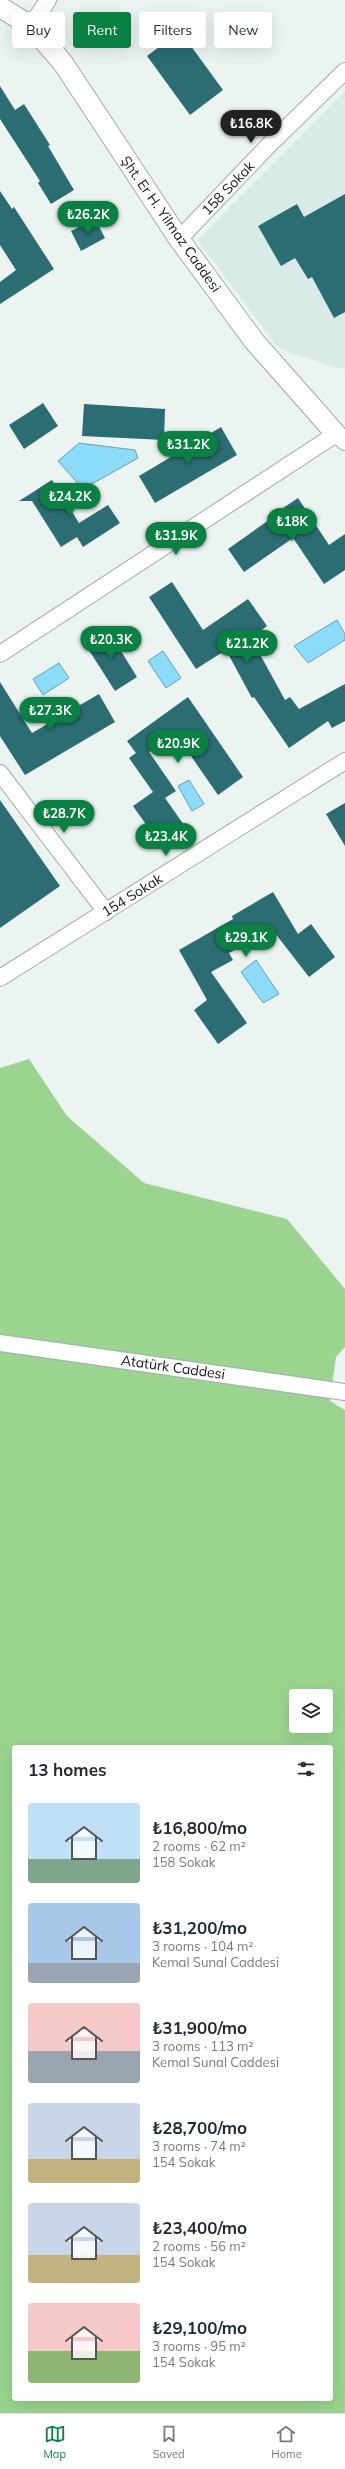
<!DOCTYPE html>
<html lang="en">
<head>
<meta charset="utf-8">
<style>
  body { margin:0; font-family:Mulish,sans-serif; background:#f6f6f7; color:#1f2937; height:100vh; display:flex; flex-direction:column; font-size:15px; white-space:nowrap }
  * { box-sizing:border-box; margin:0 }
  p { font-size:13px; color:#747a83 }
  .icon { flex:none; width:22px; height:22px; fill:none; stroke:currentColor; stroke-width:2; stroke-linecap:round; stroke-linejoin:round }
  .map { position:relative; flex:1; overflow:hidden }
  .panel { position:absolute; left:12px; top:1745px; width:321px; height:656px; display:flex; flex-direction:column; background:#fff; border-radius:4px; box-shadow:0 4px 16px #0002 }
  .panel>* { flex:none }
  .top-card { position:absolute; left:12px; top:12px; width:321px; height:36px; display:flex; gap:8px }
  .tools { position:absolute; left:289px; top:1689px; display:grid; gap:8px }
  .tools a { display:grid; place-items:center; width:44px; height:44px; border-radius:4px; background:#fff; box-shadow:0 4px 16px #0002; font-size:20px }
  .price { position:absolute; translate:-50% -34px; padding:0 9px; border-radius:14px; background:#0b8043; color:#fff; font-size:13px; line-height:26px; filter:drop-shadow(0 1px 2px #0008) }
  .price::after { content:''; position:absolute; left:50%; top:24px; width:12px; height:9px; margin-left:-6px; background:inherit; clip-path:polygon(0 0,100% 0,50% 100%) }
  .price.selected { background:#222; color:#fff }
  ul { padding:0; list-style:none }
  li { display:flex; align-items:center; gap:12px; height:100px; padding:0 16px }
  li span { display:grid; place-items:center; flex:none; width:112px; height:80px; border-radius:4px; color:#555 }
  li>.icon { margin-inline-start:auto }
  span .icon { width:48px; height:48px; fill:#fffc; stroke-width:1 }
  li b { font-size:17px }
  h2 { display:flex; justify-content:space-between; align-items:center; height:48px; padding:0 16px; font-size:17px }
  .chip { padding:0 14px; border-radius:4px; background:#fff; box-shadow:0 4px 16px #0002; font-size:14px; line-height:36px }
  .chip.selected { background:#0b8043; color:#fff }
  .tab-bar { display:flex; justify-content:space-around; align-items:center; height:56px; border-top:1px solid #e0e1e3; background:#fff; font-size:11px; color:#747a83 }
  .tab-bar a { display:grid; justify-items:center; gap:2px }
  .tab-bar .selected { color:#0b8043 }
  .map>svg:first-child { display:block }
  .built { fill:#d9ebe7 }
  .forest { fill:#9bd48f; fill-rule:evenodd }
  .water { fill:#8bdbf9; stroke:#67a0b5 }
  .building { fill:#2b6d73 }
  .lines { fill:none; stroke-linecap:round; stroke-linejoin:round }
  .minor-casing { stroke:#a4abaa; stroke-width:18 }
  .tertiary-casing { stroke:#a4abaa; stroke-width:22 }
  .minor { stroke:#fff; stroke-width:16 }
  .tertiary { stroke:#fff; stroke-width:20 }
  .labels { text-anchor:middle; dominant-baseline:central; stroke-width:3.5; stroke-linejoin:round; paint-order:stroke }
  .street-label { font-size:14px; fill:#141716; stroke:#fff }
</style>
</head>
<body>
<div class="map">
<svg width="345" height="2413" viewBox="0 0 345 2413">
  <rect width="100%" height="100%" fill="#ecf4f2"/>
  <path class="built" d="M345,91V370L279,349L197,240Z"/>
  <path class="forest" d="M29,1059L67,1116L144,1183L287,1219L345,1289V1347L336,1357L330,1401L345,1410V2413H0V1068ZM296,1696H326V1726H296ZM14,1747H331V2399H14Z"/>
  <path class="water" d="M79,443L135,450L138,458L83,489L58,461Z
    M337,620L345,634V640L308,663L294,646Z
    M163,651L181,678L166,688L148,661Z
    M59,663L69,678L43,695L33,679Z
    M189,780L204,804L192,811L178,786Z
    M256,960L279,994L263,1003L241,972Z"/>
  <path class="building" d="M180,31L223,90L190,115L147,56Z
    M0,86L15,110L24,104L50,145L48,146L74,190L51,204L38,183L40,181L0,119Z
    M0,191L12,209L14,207L54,269L0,304V282L16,270L0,245Z
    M345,194V312L334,318L312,277L308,279L295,258L281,266L258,226L297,204L304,217Z
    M95,219L105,238L81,251L71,231Z
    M43,403L58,426L24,449L9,425Z
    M84,404L165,409L164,440L82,436Z
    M221,427L237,455L155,503L139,476Z
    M52,480L79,523L108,505L120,523L83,547L77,537L61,547L32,501H19Z
    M298,498L329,545L345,534V570L324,584L293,538L244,572L228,549L269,520L268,518Z
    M172,582L203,630L248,599L267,626L251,638L285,700L290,697L299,709L345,684V721L332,728L328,721L289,748L254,697L252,698L226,650L196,669L149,597Z
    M108,630L137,677L115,691L85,644Z
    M0,682L32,733L99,694L115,722L25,775L0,736Z
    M188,697L243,777L218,795L175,733L149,752L176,791L165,798L184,825L159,843L133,806L153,792L129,758L136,753L127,741Z
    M0,800L60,886L0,928Z
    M345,803V846L326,814Z
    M273,892L298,934L311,924L335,957L309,977L271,928L229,953L233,960L211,972L247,1023L218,1044L194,1010L207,1000L179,950L233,919L232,916Z"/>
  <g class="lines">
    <g class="minor-casing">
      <path id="minor" d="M31,26L48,0
        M179,239L269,145L345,71
        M0,654L336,434L345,442
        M0,773L106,912
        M0,978L345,761
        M0,1343L345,1392"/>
    </g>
    <g class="tertiary-casing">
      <path id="tertiary" d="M0,7L31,26L63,63L179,239L254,341L336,434"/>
    </g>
    <use href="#minor" class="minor"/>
    <use href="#tertiary" class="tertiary"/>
  </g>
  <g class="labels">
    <g class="street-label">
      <text transform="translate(228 188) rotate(-46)">158 Sokak</text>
      <text transform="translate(171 224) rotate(55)">Şht. Er H. Yilmaz Caddesi</text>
      <text transform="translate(132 895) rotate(-32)">154 Sokak</text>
      <text transform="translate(173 1367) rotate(8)">Atatürk Caddesi</text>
    </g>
  </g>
</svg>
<div class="tools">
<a><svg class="icon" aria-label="layers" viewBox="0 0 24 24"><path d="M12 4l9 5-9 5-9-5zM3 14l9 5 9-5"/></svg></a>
</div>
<b class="price selected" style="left:251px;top:144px">₺16.8K</b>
<b class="price" style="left:88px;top:235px">₺26.2K</b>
<b class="price" style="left:188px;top:465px">₺31.2K</b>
<b class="price" style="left:70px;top:517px">₺24.2K</b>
<b class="price" style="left:292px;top:542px">₺18K</b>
<b class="price" style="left:176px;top:556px">₺31.9K</b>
<b class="price" style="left:111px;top:660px">₺20.3K</b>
<b class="price" style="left:247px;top:664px">₺21.2K</b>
<b class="price" style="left:50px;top:731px">₺27.3K</b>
<b class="price" style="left:178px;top:764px">₺20.9K</b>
<b class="price" style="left:64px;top:834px">₺28.7K</b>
<b class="price" style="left:166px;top:857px">₺23.4K</b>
<b class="price" style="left:246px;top:958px">₺29.1K</b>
<div class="top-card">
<a class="chip">Buy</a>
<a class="chip selected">Rent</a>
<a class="chip">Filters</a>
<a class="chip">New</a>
</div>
<section class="panel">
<h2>13 homes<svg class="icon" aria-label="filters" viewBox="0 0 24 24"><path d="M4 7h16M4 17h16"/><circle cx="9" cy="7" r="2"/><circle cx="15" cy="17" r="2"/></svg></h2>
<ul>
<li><span style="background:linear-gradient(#bfe0f5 70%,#7fa58c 0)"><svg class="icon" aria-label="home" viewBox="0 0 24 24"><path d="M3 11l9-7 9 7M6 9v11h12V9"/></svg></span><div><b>₺16,800/mo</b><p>2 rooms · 62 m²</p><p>158 Sokak</p></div></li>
<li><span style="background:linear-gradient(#a9c7e8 75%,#9aa5b1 0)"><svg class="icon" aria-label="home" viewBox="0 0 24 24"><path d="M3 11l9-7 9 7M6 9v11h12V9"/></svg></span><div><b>₺31,200/mo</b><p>3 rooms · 104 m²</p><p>Kemal Sunal Caddesi</p></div></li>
<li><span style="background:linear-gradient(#f6c9c9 60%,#9aa5b1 0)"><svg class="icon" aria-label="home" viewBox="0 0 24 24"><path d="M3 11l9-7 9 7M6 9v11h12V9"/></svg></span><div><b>₺31,900/mo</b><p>3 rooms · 113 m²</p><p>Kemal Sunal Caddesi</p></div></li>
<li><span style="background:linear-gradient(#c9d6e8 70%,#c2b280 0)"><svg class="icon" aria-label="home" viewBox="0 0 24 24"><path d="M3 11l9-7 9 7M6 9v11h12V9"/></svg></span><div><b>₺28,700/mo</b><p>3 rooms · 74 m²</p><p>154 Sokak</p></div></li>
<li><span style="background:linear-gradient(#c9d6e8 65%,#c2b280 0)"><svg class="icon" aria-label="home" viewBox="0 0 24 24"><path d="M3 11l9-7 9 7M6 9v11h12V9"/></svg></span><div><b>₺23,400/mo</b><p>2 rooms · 56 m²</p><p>154 Sokak</p></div></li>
<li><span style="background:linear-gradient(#f6c9c9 60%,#8fb573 0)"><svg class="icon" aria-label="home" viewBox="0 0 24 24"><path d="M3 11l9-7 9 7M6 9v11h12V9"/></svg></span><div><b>₺29,100/mo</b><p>3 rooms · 95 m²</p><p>154 Sokak</p></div></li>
</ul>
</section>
</div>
<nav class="tab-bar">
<a class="selected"><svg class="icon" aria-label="map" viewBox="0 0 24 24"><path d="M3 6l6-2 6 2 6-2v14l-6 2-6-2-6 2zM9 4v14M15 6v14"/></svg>Map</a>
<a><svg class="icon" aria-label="saved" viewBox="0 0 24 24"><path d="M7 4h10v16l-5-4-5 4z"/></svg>Saved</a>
<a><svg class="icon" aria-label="home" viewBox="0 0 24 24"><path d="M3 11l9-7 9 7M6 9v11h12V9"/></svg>Home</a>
</nav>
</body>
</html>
